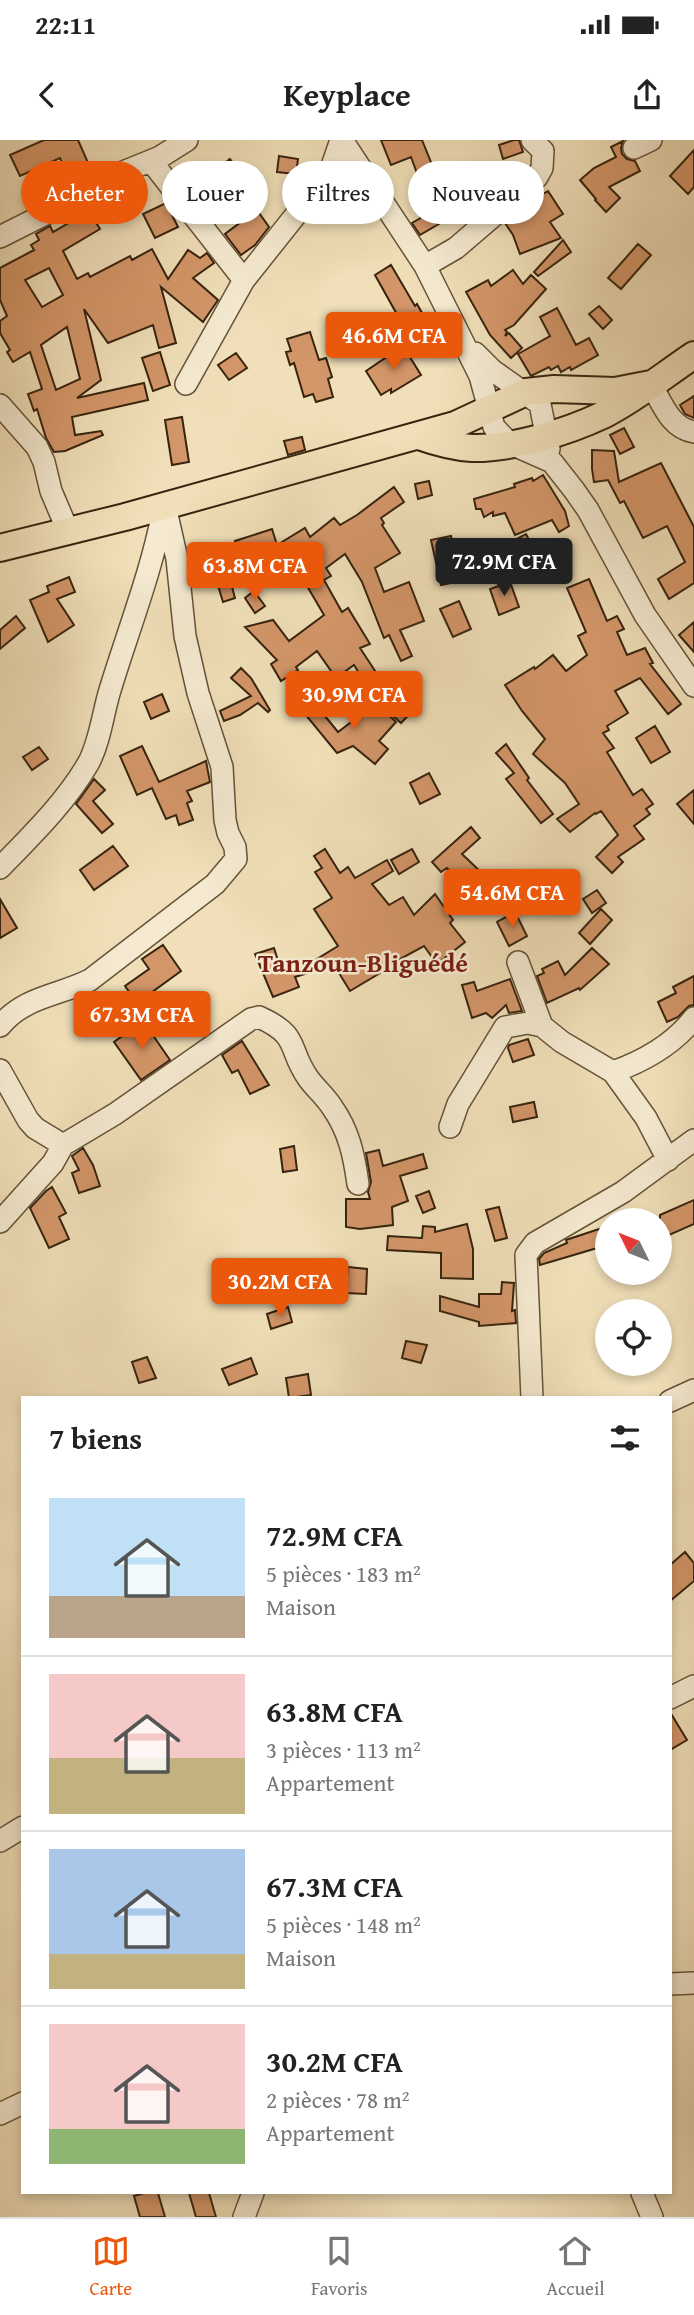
<!DOCTYPE html>
<html lang="fr">
<head>
<meta charset="utf-8">
<style>
  body { margin:0; font-family:"Gentium Book Plus",serif; background:#f6f6f6; color:#222; height:100vh; display:flex; flex-direction:column; font-size:26px; white-space:nowrap }
  * { box-sizing:border-box; margin:0 }
  p { font-size:23px; color:#767676 }
  .icon { flex:none; width:38px; height:38px; fill:none; stroke:currentColor; stroke-width:2; stroke-linecap:round; stroke-linejoin:round }
  .map { position:relative; flex:1; overflow:hidden }
  .sheet { position:absolute; left:21px; top:1256px; width:651px; height:798px; display:flex; flex-direction:column; background:#fff; border-radius:0px; box-shadow:0 4px 10px #0003 }
  .sheet>* { flex:none }
  .top-card { position:absolute; left:21px; top:21px; width:653px; height:63px; display:flex; gap:14px }
  .needle { width:46px; rotate:313deg }
  .fabs { position:absolute; left:595px; top:1068px; display:grid; gap:14px }
  .fabs a { display:grid; place-items:center; width:77px; height:77px; border-radius:50%; background:#fff; box-shadow:0 4px 10px #0003; font-size:35px }
  .price { position:absolute; translate:-50% -60px; padding:0 16px; border-radius:7px; background:#ea580c; color:#fff; font-size:23px; line-height:46px; filter:drop-shadow(0 2px 4px #0008) }
  .price::after { content:''; position:absolute; left:50%; top:42px; width:21px; height:16px; margin-left:-10px; background:inherit; clip-path:polygon(0 0,100% 0,50% 100%) }
  .price.selected { background:#222; color:#fff }
  ul { padding:0; list-style:none }
  li { display:flex; align-items:center; gap:21px; height:175px; padding:0 28px }
  li+li { border-top:2px solid #e0e0e0 }
  li span { display:grid; place-items:center; flex:none; width:196px; height:140px; border-radius:0px; color:#555 }
  li>.icon { margin-inline-start:auto }
  span .icon { width:84px; height:84px; fill:#fffc; stroke-width:1 }
  li b { font-size:30px }
  h2 { display:flex; justify-content:space-between; align-items:center; height:84px; padding:0 28px; font-size:30px }
  .pill { padding:0 24px; border-radius:32px; background:#fff; box-shadow:0 4px 10px #0003; font-size:24px; line-height:63px }
  .pill.selected { background:#ea580c; color:#fff }
  .status { display:flex; justify-content:space-between; align-items:center; height:49px; padding:0 35px; background:#fff; direction:ltr }
  .status svg { height:19px; fill:currentColor }
  header { display:flex; justify-content:space-between; align-items:center; height:91px; padding:0 28px; background:#fff; font-size:32px; font-weight:600 }
  .menu { display:flex; justify-content:space-around; align-items:center; height:98px; border-top:2px solid #e0e0e0; background:#fff; font-size:19px; color:#767676 }
  .menu a { display:grid; justify-items:center; gap:4px }
  .menu .selected { color:#ea580c }
  .map>svg:first-child { display:block }
  .building { fill:#d39669; stroke:#37240f; stroke-width:2; fill-rule:evenodd }
  .lines { fill:none; stroke-linecap:round; stroke-linejoin:round }
  .minor-casing { stroke:#655339; stroke-width:24 }
  .major-casing { stroke:#37240f; stroke-width:30 }
  .minor { stroke:#f5ead1; stroke-width:21 }
  .major { stroke:#f0dfb8; stroke-width:26 }
  .labels { text-anchor:middle; dominant-baseline:central; stroke-width:5; stroke-linejoin:round; paint-order:stroke }
  .quarter-label { font-size:26px; font-weight:bold; fill:#7a1f14; stroke:#f5ead1 }
</style>
</head>
<body>
<div class="status"><b>22:11</b><svg viewBox="0 0 49 12"><path d="M0 12V9h3v3zM5 12V6h3v6zM10 12V3h3v9zM15 12V0h3v12zM26 1h20v11H26zM47 4h2v5h-2z"/></svg></div>
<header><svg class="icon" aria-label="back" viewBox="0 0 24 24"><path d="M15 5l-7 7 7 7"/></svg>Keyplace<svg class="icon" aria-label="share" viewBox="0 0 24 24"><path d="M12 15V3M7 8l5-5 5 5M5 13v7h14v-7"/></svg></header>
<div class="map">
<svg width="694" height="2077" viewBox="0 0 694 2077">
  <rect width="100%" height="100%" fill="#f0dfb8"/>
  <filter id="stains"><feTurbulence type="fractalNoise" baseFrequency=".00286" numOctaves="4"/><feColorMatrix values="0 0 0 0 .2 0 0 0 0 .09 0 0 0 0 .02 0 0 0 .5 -.17"/></filter>
  <radialGradient id="worn" r=".72"><stop offset=".6" stop-color="#630" stop-opacity="0"/><stop offset="1" stop-color="#630" stop-opacity=".3"/></radialGradient>
  <path class="building" d="M44,0H78L93,34L78,43L77,41L72,43L60,18L20,36L10,15Z
    M381,0H422L443,52L456,74L420,95L412,83L424,76L414,61L425,55L411,17L391,25Z
    M514,0H519L523,12L503,19L499,5Z
    M623,1L621,8L622,14L627,19L635,21L640,31L609,47L620,58L606,72L595,60L596,59L580,40L594,28L616,17L611,7Z
    M694,10V47L688,54L670,36Z
    M279,16L298,19L296,34L277,32Z
    M230,19L245,39L209,67L194,47Z
    M548,51L563,74L550,82L561,98L520,114L513,95L505,83L531,61Z
    M166,63L178,87L155,98L143,74Z
    M257,70L269,87L255,105L241,115L225,94Z
    M89,71L100,89L63,111L77,139L88,133L90,137L130,116L132,120L152,109L168,139L188,110L200,118L207,113L214,123L193,138L218,160L203,182L161,147L176,203L159,208L153,185L108,203L84,169L101,240L77,258L144,243L148,260L72,277L75,295L101,291L103,295L65,311L54,312L46,298L37,269L34,271L28,254L42,249L30,212L13,222L7,212L10,210L0,193V181L7,176L0,160V128L34,110L31,105L39,100L36,94L50,86L53,92ZM49,128L63,155L42,167L25,140ZM67,187L80,239L56,250L41,205Z
    M563,100L571,112L538,136L534,132Z
    M638,104L651,115L621,149L608,138Z
    M391,125L415,166L417,164L427,182L408,194L375,135Z
    M513,130L523,144L531,135L546,149L514,185L505,190L507,192L505,196L509,193L522,208L511,218L490,195L466,152L488,140L491,146Z
    M599,166L612,180L603,189L589,174Z
    M557,168L576,205L589,198L598,215L571,230L570,227L561,232L558,226L551,230L549,227L531,236L518,214L550,196L540,177Z
    M310,192L319,220L326,218L332,237L328,239L333,257L316,262L313,254L304,257L294,223L290,225L286,212L291,211L287,199Z
    M403,206L421,235L391,253V249L381,255L366,231Z
    M160,212L170,245L153,251L142,218Z
    M236,213L247,228L229,240L218,225Z
    M694,256V278L685,274L680,265Z
    M182,277L189,322L172,325L165,280Z
    M624,288L634,307L620,314L610,295Z
    M302,297L305,310L288,315L284,301Z
    M592,310L614,311L619,342L661,323L694,387V443L669,459L658,439L685,422L667,386L643,398L624,361L620,363L608,340L594,342L592,329Z
    M543,335L565,371L569,386L559,392L552,380L515,395L505,373L493,376V372L484,377L481,369H476L474,359L515,347L514,344L532,338L533,341Z
    M429,341L432,355L418,359L415,344Z
    M394,347L404,362L381,378L384,383L382,385L400,413L375,428L384,452L409,442L424,481L400,490L412,516L401,521L389,495L384,498L362,442L345,414L326,428L331,436L324,440L342,472L348,468L370,504L360,508L383,543L370,551L354,525L336,538L317,511L296,527L298,530L281,541L271,524L277,520L245,487L273,480L289,501L324,475L293,422L265,432L260,414L225,421L235,458L223,462L216,439L213,440L208,424L206,425L203,411L236,404L235,401L272,389L277,405L305,388L310,397L334,378L340,385L357,375Z
    M526,394L532,406L502,422L495,410Z
    M451,396L460,441L441,445L431,400Z
    M69,437L75,452L57,459L74,485L48,502L30,460L49,452L47,446Z
    M589,439L607,481L617,476L624,489L617,492L627,515L645,508L653,523L650,524L681,564L668,574L640,538L615,551L628,573L607,586L609,590L603,593L614,608L607,612L633,655L642,649L653,664L646,669L650,674L634,686L644,699L618,717L623,722L612,733L596,717L618,695L601,671L596,674L595,673L570,692L557,679L579,664L565,643L533,614L545,599L522,571L505,545L534,527L535,529L553,515L566,531L587,515L578,496L586,492L567,448Z
    M510,442L519,467L499,475L490,449Z
    M254,451L265,466L255,473L245,458Z
    M459,461L471,489L453,497L440,469Z
    M16,476L25,488L0,509V490Z
    M694,482V512L679,495Z
    M241,528L251,538L270,570L268,572L258,563L240,575L224,581L220,571L251,556L231,538Z
    M162,554L169,571L151,579L144,562Z
    M409,557L418,565L401,583L392,575Z
    M311,559L338,592L376,563L396,582L379,601L388,609L375,624L353,606L337,613L300,568Z
    M655,586L670,612L651,623L636,598Z
    M506,604L529,638L527,640L553,674L541,683L506,639L514,633L496,613Z
    M142,606L159,642L206,621L210,642L187,651L192,661L187,663L193,680L179,685L176,675L166,679L152,648L137,655L120,616Z
    M39,607L48,619L32,630L23,617Z
    M429,633L440,654L420,664L410,643Z
    M94,639L105,650L93,661L113,684L102,693L76,664Z
    M694,650V684L677,664Z
    M471,687L480,698L462,714L485,736L470,750L447,728L441,732L432,722Z
    M113,706L128,726L94,750L80,730Z
    M325,709L340,733L348,727L355,738L387,720L393,731L372,744L389,765L403,757L414,775L435,754L453,780L450,783L465,802L437,824L424,806L389,825L390,827L350,851L334,825L295,837L299,847L273,857L255,814L274,808L281,830L292,828L294,833L338,806L314,769L332,758L315,732L322,728L314,716Z
    M412,709L419,722L399,734L391,720Z
    M597,750L606,763L592,773L583,759Z
    M0,759L17,788L0,798Z
    M601,769L612,780L590,804L579,793Z
    M515,772L527,796L509,806L497,782Z
    M163,805L181,831L137,863L125,846L149,829L142,819Z
    M592,808L609,824L580,850L579,848L547,863L537,836L544,833L542,829L558,821L565,835Z
    M694,836V865L689,866L678,877L667,882L658,862L676,853L673,847Z
    M510,839L522,871L509,873L506,865L492,878L486,873L472,878L462,845L474,842L477,851Z
    M143,881L170,920L141,940L114,902Z
    M528,899L534,915L513,922L508,908L509,905Z
    M242,901L269,945L250,954L238,930L232,933L222,915Z
    M534,962L537,977L513,982L510,967Z
    M294,1006L297,1030L283,1032L280,1009Z
    M83,1008L93,1025L100,1046L79,1053L72,1033L79,1030L72,1016Z
    M379,1010L383,1026L423,1014L427,1028L400,1036L408,1061L392,1067L393,1085L360,1089L346,1087V1059H370L368,1052L371,1042L366,1013Z
    M52,1047L66,1073L59,1077L69,1099L49,1108L30,1068L46,1051Z
    M429,1051L435,1068L423,1073L416,1056Z
    M694,1060V1084L660,1099V1075Z
    M499,1067L507,1098L495,1101L486,1070Z
    M467,1084L473,1109V1139L441,1138V1113L387,1110L388,1096L422,1098L423,1086L435,1087V1092Z
    M599,1089L604,1106L540,1125L539,1119L544,1113L567,1103L566,1100Z
    M348,1127L367,1129L366,1154L346,1153Z
    M502,1142L514,1143L512,1171L515,1170L516,1183L479,1186V1182L440,1171V1156L479,1167V1154H501Z
    M288,1167L292,1182L271,1189L267,1174Z
    M406,1201L427,1205L421,1223L402,1218Z
    M147,1217L156,1238L139,1243L132,1222Z
    M251,1218L257,1234L229,1245L222,1229Z
    M308,1234L311,1255L289,1258L286,1238Z
    M685,1412L694,1423V1441L670,1461V1425Z
    M670,1572L687,1600L670,1610Z
    M144,2053H158L165,2077H140L134,2056Z
    M189,2053H209L216,2077H196Z"/>
  <g class="lines">
    <g class="minor-casing">
      <path id="minor" d="M342,0L425,126L480,236L494,287L509,303L552,322L574,350L588,370L645,475L694,546
        M634,8L651,0
        M151,21L244,140
        M0,97L87,53L118,34L160,17L187,0
        M425,126L456,108L527,47L537,37L542,28L543,11L532,0
        M475,213L492,230L540,264L549,309
        M186,244L244,140L330,32L341,0
        M651,244C662,263 670,288 694,292
        M0,265L37,307L44,322L51,351L68,391
        M0,728C31,696 67,661 89,622C100,601 103,573 110,550C128,491 151,433 163,372
        M518,822L542,886L562,902L613,932L646,978L668,1020
        M0,886C25,856 58,856 90,840L215,744L236,719L235,707L228,693L225,680L222,627L198,553L185,496L177,419L165,366
        M0,930L28,980L35,988L63,1005
        M613,932C644,921 673,905 694,878
        M450,987L458,964L505,887L528,883L542,886
        M0,1082L53,1023L63,1005L115,974L251,879L259,877C301,896 287,908 308,938C315,948 325,956 332,967C349,991 354,1015 358,1044
        M532,1258L526,1115L535,1103L623,1052L694,1000
        M670,1261L694,1250
        M670,1558L694,1546
        M0,1701L23,1687
        M670,1844L694,1843
        M0,1974L23,1963
        M642,2053L652,2077
        M244,2077L253,2053"/>
    </g>
    <g class="major-casing">
      <path id="major" d="M419,296C436,302 454,307 472,308C512,309 567,292 603,275C635,259 664,235 694,215
        M0,408L125,377L455,285L526,252L554,249L615,251L651,244"/>
    </g>
    <use href="#minor" class="minor"/>
    <use href="#major" class="major"/>
  </g>
  <g class="labels">
    <g class="quarter-label">
      <text x="363" y="822">Tanzoun-Bliguédé</text>
    </g>
  </g>
  <rect width="100%" height="100%" filter="url(#stains)"/>
  <rect width="100%" height="100%" fill="url(#worn)"/>
</svg>
<div class="fabs">
<a><svg class="needle" viewBox="-14 -14 28 28"><path d="M0-13l5 13h-10z" fill="#e53935"/><path d="M0 13l5-13h-10z" fill="#767676"/></svg></a>
<a><svg class="icon" aria-label="locate" viewBox="0 0 24 24"><circle cx="12" cy="12" r="6"/><path d="M12 2v4M12 18v4M2 12h4M18 12h4"/></svg></a>
</div>
<b class="price" style="left:394px;top:232px">46.6M CFA</b>
<b class="price selected" style="left:504px;top:458px">72.9M CFA</b>
<b class="price" style="left:255px;top:462px">63.8M CFA</b>
<b class="price" style="left:354px;top:591px">30.9M CFA</b>
<b class="price" style="left:512px;top:789px">54.6M CFA</b>
<b class="price" style="left:142px;top:911px">67.3M CFA</b>
<b class="price" style="left:280px;top:1178px">30.2M CFA</b>
<div class="top-card">
<a class="pill selected">Acheter</a>
<a class="pill">Louer</a>
<a class="pill">Filtres</a>
<a class="pill">Nouveau</a>
</div>
<section class="sheet">
<h2>7 biens<svg class="icon" aria-label="filters" viewBox="0 0 24 24"><path d="M4 7h16M4 17h16"/><circle cx="9" cy="7" r="2"/><circle cx="15" cy="17" r="2"/></svg></h2>
<ul>
<li><span style="background:linear-gradient(#bfe0f5 70%,#b9a48a 0)"><svg class="icon" aria-label="home" viewBox="0 0 24 24"><path d="M3 11l9-7 9 7M6 9v11h12V9"/></svg></span><div><b>72.9M CFA</b><p>5 pièces · 183 m²</p><p>Maison</p></div></li>
<li><span style="background:linear-gradient(#f6c9c9 60%,#c2b280 0)"><svg class="icon" aria-label="home" viewBox="0 0 24 24"><path d="M3 11l9-7 9 7M6 9v11h12V9"/></svg></span><div><b>63.8M CFA</b><p>3 pièces · 113 m²</p><p>Appartement</p></div></li>
<li><span style="background:linear-gradient(#a9c7e8 75%,#c2b280 0)"><svg class="icon" aria-label="home" viewBox="0 0 24 24"><path d="M3 11l9-7 9 7M6 9v11h12V9"/></svg></span><div><b>67.3M CFA</b><p>5 pièces · 148 m²</p><p>Maison</p></div></li>
<li><span style="background:linear-gradient(#f6c9c9 75%,#8fb573 0)"><svg class="icon" aria-label="home" viewBox="0 0 24 24"><path d="M3 11l9-7 9 7M6 9v11h12V9"/></svg></span><div><b>30.2M CFA</b><p>2 pièces · 78 m²</p><p>Appartement</p></div></li>
</ul>
</section>
</div>
<nav class="menu">
<a class="selected"><svg class="icon" aria-label="map" viewBox="0 0 24 24"><path d="M3 6l6-2 6 2 6-2v14l-6 2-6-2-6 2zM9 4v14M15 6v14"/></svg>Carte</a>
<a><svg class="icon" aria-label="saved" viewBox="0 0 24 24"><path d="M7 4h10v16l-5-4-5 4z"/></svg>Favoris</a>
<a><svg class="icon" aria-label="home" viewBox="0 0 24 24"><path d="M3 11l9-7 9 7M6 9v11h12V9"/></svg>Accueil</a>
</nav>
</body>
</html>
